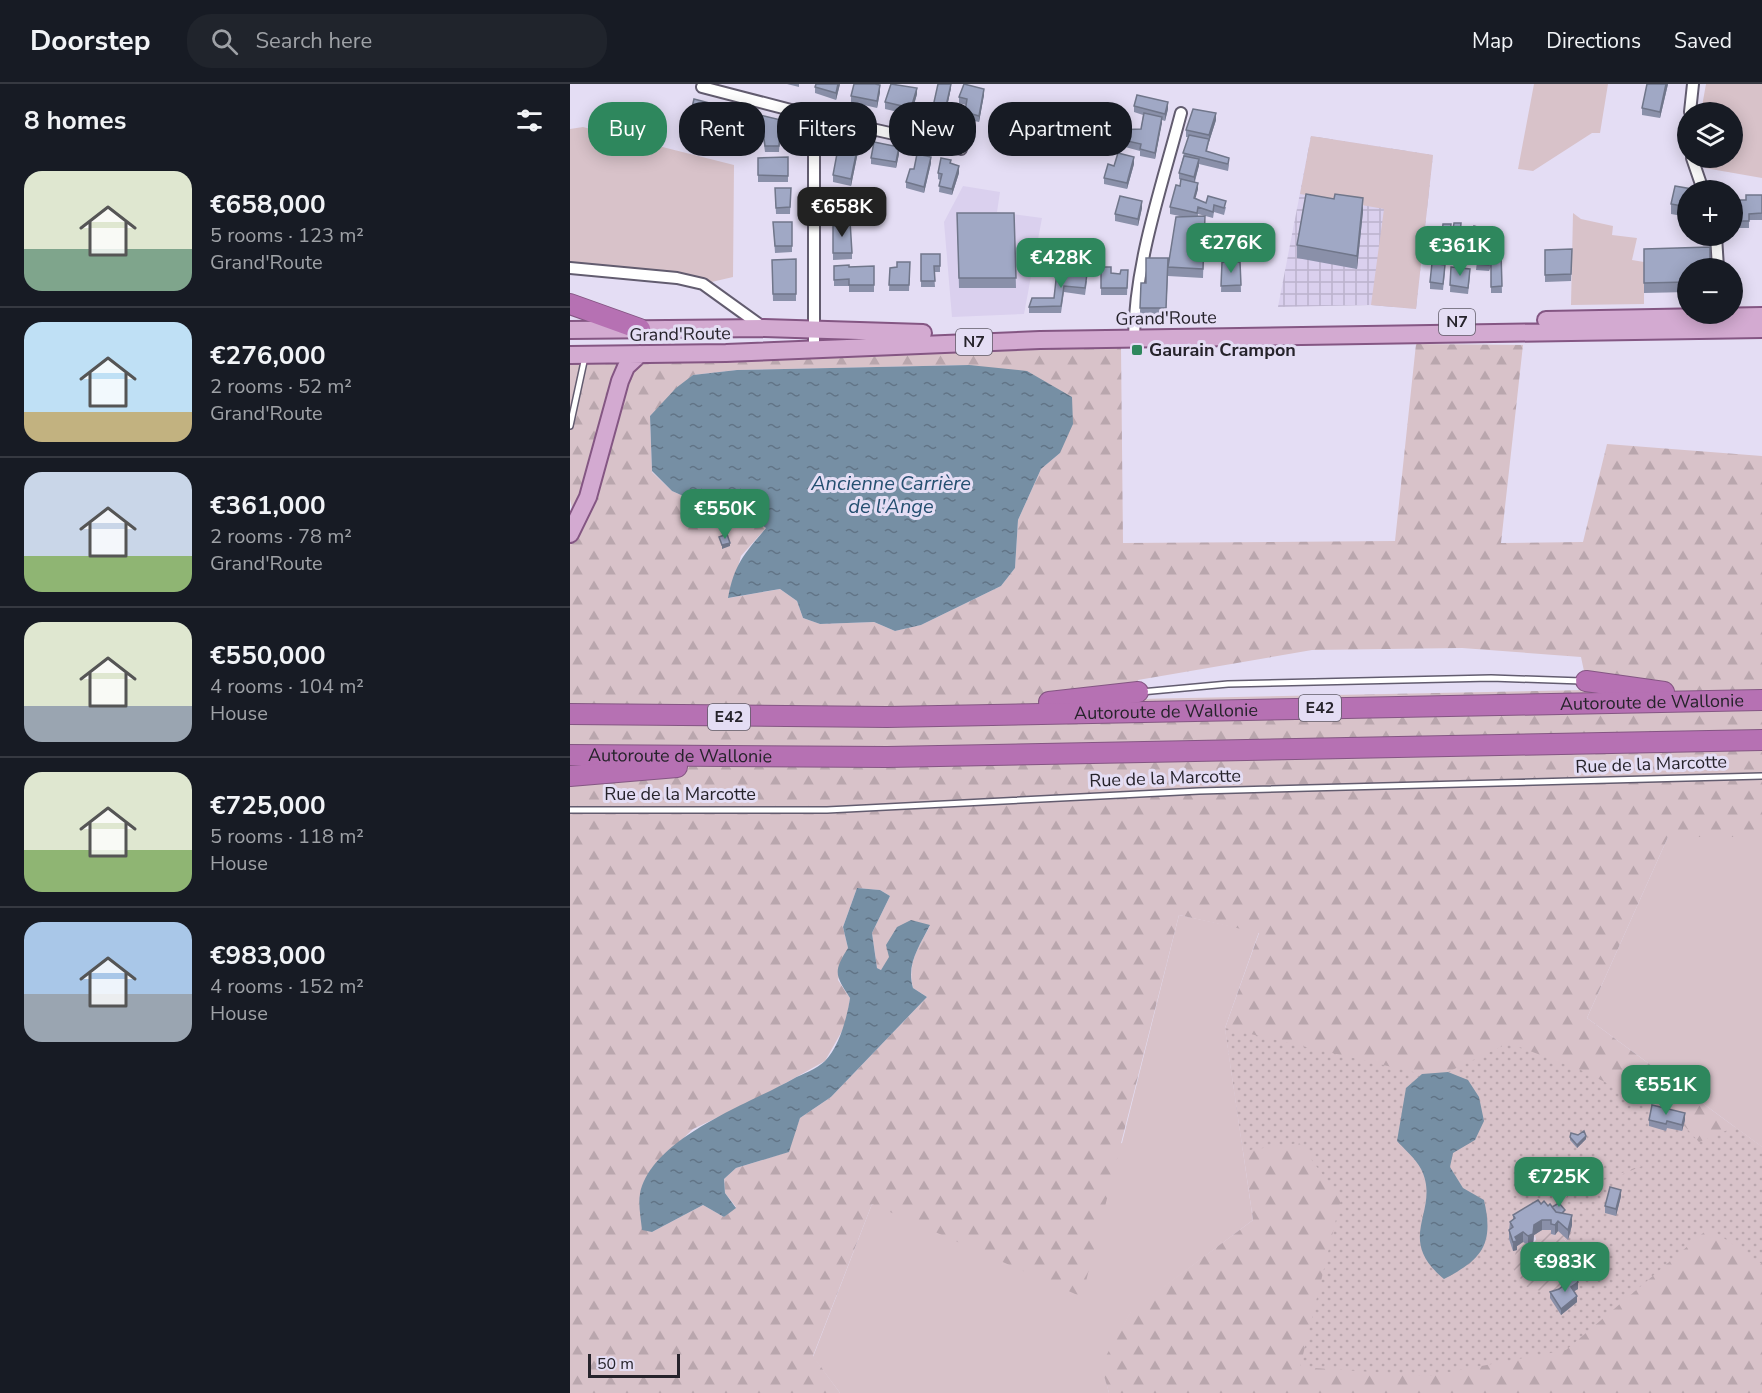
<!DOCTYPE html>
<html lang="en">
<head>
<meta charset="utf-8">
<style>
  body { margin:0; font-family:"Nunito Sans",sans-serif; background:#20242c; color:#f1f3f6; height:100vh; display:flex; flex-direction:column; font-size:22px; white-space:nowrap }
  * { box-sizing:border-box; margin:0 }
  p { font-size:20px; color:#9ea1a6 }
  .icon { flex:none; width:33px; height:33px; fill:none; stroke:currentColor; stroke-width:2; stroke-linecap:round; stroke-linejoin:round }
  .map { position:relative; flex:1; overflow:hidden }
  .drawer { display:flex; flex-direction:column; background:#171b24; width:570px }
  .drawer>* { flex:none }
  .hud { position:absolute; left:18px; top:18px; width:570px; height:54px; display:flex; gap:12px }
  .fabs { position:absolute; left:1107px; top:18px; display:grid; gap:12px }
  .fabs a { display:grid; place-items:center; width:66px; height:66px; border-radius:50%; background:#171b24; box-shadow:0 3px 15px #0003; font-size:30px }
  .scale { position:absolute; left:18px; bottom:15px; width:92px; box-sizing:border-box; padding-left:6px; border:3px solid #26232b; border-top:0; font-size:16px; line-height:21px; white-space:nowrap; color:#26232b; -webkit-text-stroke:4px #e4ddf4; paint-order:stroke }
  .price { position:absolute; translate:-50% -51px; padding:0 14px; border-radius:12px; background:#2e875d; color:#fff; font-size:20px; line-height:39px; filter:drop-shadow(0 2px 3px #0008) }
  .price::after { content:''; position:absolute; left:50%; top:36px; width:18px; height:14px; margin-left:-9px; background:inherit; clip-path:polygon(0 0,100% 0,50% 100%) }
  .price.on { background:#222; color:#fff }
  ul { padding:0; list-style:none }
  li { display:flex; align-items:center; gap:18px; height:150px; padding:0 24px }
  li+li { border-top:2px solid #363941 }
  li span { display:grid; place-items:center; flex:none; width:168px; height:120px; border-radius:18px; color:#555 }
  li>.icon { margin-inline-start:auto }
  span .icon { width:72px; height:72px; fill:#fffc; stroke-width:1 }
  li b { font-size:26px }
  h2 { display:flex; justify-content:space-between; align-items:center; height:72px; padding:0 24px; font-size:26px }
  .tag { padding:0 21px; border-radius:24px; background:#171b24; box-shadow:0 3px 15px #0003; font-size:21px; line-height:54px }
  .tag.on { background:#2e875d; color:#fff }
  header { display:flex; align-items:center; gap:36px; box-sizing:border-box; height:84px; padding:0 30px; background:#171b24; border-bottom:2px solid #363941 }
  header strong { font-size:28px }
  nav { display:flex; gap:33px; margin-inline-start:auto; font-size:21px }
  .search { width:420px; height:54px; background:#20242c; display:flex; align-items:center; gap:15px; box-sizing:border-box; padding:0 21px; border-radius:24px; color:#9ea1a6; font-size:22px }
  main { display:flex; flex:1; min-height:0 }
  .map>svg:first-child { display:block }
  .built { fill:#dad0ee }
  .industrial { fill:url(#industrial-grid) }
  .grass { fill:#d8c2c9 }
  .forest { fill:url(#forest-firs); fill-rule:evenodd }
  .park { fill:url(#park-dots); fill-rule:evenodd }
  .garden { fill:url(#garden-furrows) }
  .water { fill:url(#water-ripples) }
  .lines { fill:none; stroke-linecap:round; stroke-linejoin:round }
  .service-casing { stroke:#625c6f; stroke-width:8 }
  .minor-casing { stroke:#625c6f; stroke-width:14 }
  .primary-casing { stroke:#845683; stroke-width:20 }
  .motorway-casing { stroke:#845683; stroke-width:22 }
  .service { stroke:#fff; stroke-width:5 }
  .minor { stroke:#fff; stroke-width:10 }
  .primary { stroke:#d3aad1; stroke-width:16 }
  .motorway { stroke:#b671b3; stroke-width:20 }
  .wall { fill:#8a90a9 }
  .shaded-wall { fill:#70768a }
  .building { fill:#a0a8c5; stroke:#70768a; stroke-width:1.5 }
  .poi-dot { fill:#2e875d; stroke:#e4ddf4; stroke-width:2 }
  .labels { text-anchor:middle; dominant-baseline:central; stroke-width:6; stroke-linejoin:round; paint-order:stroke }
  .shield { fill:#e4ddf4; stroke:#5f5b67; stroke-width:1.5 }
  .shield-label { font-size:16px; font-weight:bold; fill:#26232b }
  .street-label { font-size:18px; fill:#26232b; stroke:#e4ddf4 }
  .poi-label { font-size:18px; font-weight:bold; fill:#26232b; stroke:#e4ddf4; text-anchor:start }
  .water-label { font-size:20px; font-style:italic; fill:#244f70; stroke:#e4ddf4 }
</style>
</head>
<body>
<header>
<strong>Doorstep</strong>
<div class="search"><svg class="icon" aria-label="search" viewBox="0 0 24 24"><circle cx="10" cy="10" r="6"/><path d="M15 15l6 6"/></svg>Search here</div>
<nav><a>Map</a><a>Directions</a><a>Saved</a></nav>
</header>
<main>
<section class="drawer">
<h2>8 homes<svg class="icon" aria-label="filters" viewBox="0 0 24 24"><path d="M4 7h16M4 17h16"/><circle cx="9" cy="7" r="2"/><circle cx="15" cy="17" r="2"/></svg></h2>
<ul>
<li><span style="background:linear-gradient(#dfe7d0 65%,#7fa58c 0)"><svg class="icon" aria-label="home" viewBox="0 0 24 24"><path d="M3 11l9-7 9 7M6 9v11h12V9"/></svg></span><div><b>€658,000</b><p>5 rooms · 123 m²</p><p>Grand'Route</p></div></li>
<li><span style="background:linear-gradient(#bfe0f5 75%,#c2b280 0)"><svg class="icon" aria-label="home" viewBox="0 0 24 24"><path d="M3 11l9-7 9 7M6 9v11h12V9"/></svg></span><div><b>€276,000</b><p>2 rooms · 52 m²</p><p>Grand'Route</p></div></li>
<li><span style="background:linear-gradient(#c9d6e8 70%,#8fb573 0)"><svg class="icon" aria-label="home" viewBox="0 0 24 24"><path d="M3 11l9-7 9 7M6 9v11h12V9"/></svg></span><div><b>€361,000</b><p>2 rooms · 78 m²</p><p>Grand'Route</p></div></li>
<li><span style="background:linear-gradient(#dfe7d0 70%,#9aa5b1 0)"><svg class="icon" aria-label="home" viewBox="0 0 24 24"><path d="M3 11l9-7 9 7M6 9v11h12V9"/></svg></span><div><b>€550,000</b><p>4 rooms · 104 m²</p><p>House</p></div></li>
<li><span style="background:linear-gradient(#dfe7d0 65%,#8fb573 0)"><svg class="icon" aria-label="home" viewBox="0 0 24 24"><path d="M3 11l9-7 9 7M6 9v11h12V9"/></svg></span><div><b>€725,000</b><p>5 rooms · 118 m²</p><p>House</p></div></li>
<li><span style="background:linear-gradient(#a9c7e8 60%,#9aa5b1 0)"><svg class="icon" aria-label="home" viewBox="0 0 24 24"><path d="M3 11l9-7 9 7M6 9v11h12V9"/></svg></span><div><b>€983,000</b><p>4 rooms · 152 m²</p><p>House</p></div></li>
</ul>
</section>
<div class="map">
<svg width="1192" height="1309" viewBox="0 0 1192 1309">
  <defs>
    <pattern id="industrial-grid" width="8" height="8" patternUnits="userSpaceOnUse" patternTransform="scale(1.5)"><rect width="8" height="8" fill="#dad0ee"/><path d="M0 4h8M4 0v8" fill="none" stroke="#bbb2cc"/></pattern>
    <pattern id="forest-firs" width="22" height="20" patternUnits="userSpaceOnUse" patternTransform="scale(1.5)"><rect width="22" height="20" fill="#d8c2c9"/><path d="M5 1l3.5 6h-7zM16 11l3.5 6h-7z" fill="#b9a6ad"/></pattern>
    <pattern id="park-dots" width="8" height="8" patternUnits="userSpaceOnUse" patternTransform="scale(1.5)"><rect width="8" height="8" fill="#d8c2c9"/><path d="M2 2h.1M6 6h.1" fill="none" stroke="#b9a6ad" stroke-width="1.8" stroke-linecap="round"/></pattern>
    <pattern id="garden-furrows" width="10" height="10" patternUnits="userSpaceOnUse" patternTransform="scale(1.5)"><rect width="10" height="10" fill="#d8c2c9"/><path d="M-1 1l2-2M0 10L10 0M9 11l2-2" fill="none" stroke="#b9a6ad"/></pattern>
    <pattern id="water-ripples" width="26" height="14" patternUnits="userSpaceOnUse" patternTransform="scale(1.5)"><rect width="26" height="14" fill="#768fa4"/><path d="M2 4q2-2 4 0t4 0M15 11q2-2 4 0t4 0" fill="none" stroke="#617486"/></pattern>
  </defs>
  <rect width="100%" height="100%" fill="#e4ddf4"/>
  <path class="built" d="M393,102L430,108L427,128L472,134L454,230L382,233L374,138Z"/>
  <path class="industrial" d="M741,52L863,71L846,225L801,221L708,223Z"/>
  <path class="grass" d="M964,0H1038L1030,49H1022L963,87L948,85Z
    M1136,0H1192V94L1135,84L1134,74H1162V28H1131Z
    M13,43L164,81L163,193L133,200L0,184V45Z
    M741,52L863,71L846,225L801,221L814,125L730,110Z
    M1003,129L1011,135L1043,142L1042,151L1067,154L1062,176L1074,178V220L1001,221Z
    M1098,753H1192V1063L1017,934Z
    M609,831L689,848L655,944L683,1136L561,1228L532,1281L539,1309H270L243,1273L302,1120L552,1059Z"/>
  <path class="forest" d="M846,260L953,261L931,459L1013,458L1037,360L1192,372V753H1098L1017,934L1192,1063V1309H539L531,1281L561,1227L683,1136L655,944L689,849L609,831L512,1213L302,1120L243,1272L270,1309H0V441L4,434L0,415V276L311,266L551,263L553,459L825,457ZM399,281L490,369L471,385L448,436L445,484L431,502L351,541L325,547L304,538L250,540L233,534L227,517L210,505L159,514L171,472L196,444L177,431L153,439L129,419L102,407L82,388L80,332L123,291L167,286ZM892,564L1011,573L1018,606L569,615L568,596L742,566ZM287,804L310,806L320,812L302,849L307,884L311,886L320,873L360,842C348,863 337,880 343,904L357,913L261,1013L230,1034L218,1068L166,1084L154,1095L155,1109L166,1123L154,1133L133,1121L82,1148L81,1085L123,1045L189,1014L255,977L276,940L280,914L268,896L278,864L273,843ZM981,1146V1150L985,1151L988,1148L996,1157L947,1166L953,1159L962,1161L965,1151Z"/>
  <path class="park" d="M655,944L852,990L836,1004L827,1057C851,1085 863,1094 851,1132L896,1184C919,1157 922,1151 914,1116L893,1104L880,1083L883,1069L905,1056L898,996L878,988L939,959L1013,987L1108,1035L1129,1058L1165,1043L1192,1063V1180L1139,1144L996,1266L859,1292L730,1283L771,1115L729,1059L673,1067ZM1098,1071L977,1122L980,1130L1005,1141L998,1156L1005,1167L944,1186L936,1137L962,1124Z"/>
  <path class="garden" d="M971,1146H981V1150L985,1151L988,1147L995,1151L994,1155L1005,1167L1009,1185L997,1202L977,1209L957,1203L944,1186L946,1163L953,1158L962,1160L966,1156L965,1151Z"/>
  <path class="water" d="M399,281L457,287L502,313L503,340L490,369L471,385L448,436L445,484L431,502L351,541L325,547L304,538L250,540L233,534L227,517L210,505L158,514C164,480 175,469 196,444L177,431L153,439L129,419L102,407L82,387L80,332L106,304L123,291L167,286Z
    M287,804L310,806L320,812L302,849L307,884L311,886L319,873L316,861L327,843L341,836L360,841C349,863 336,880 343,904L357,913L261,1013L230,1034L219,1068L166,1084L154,1095L155,1109L166,1124L154,1133L133,1121L82,1148L72,1146C71,1135 68,1120 70,1110C81,1054 179,1020 223,995C232,990 247,985 255,977C269,963 277,934 280,914C265,891 263,888 278,864L273,843Z
    M878,988L898,996L909,1013L914,1037L905,1056L883,1069L880,1083L893,1104L914,1116C924,1160 913,1175 874,1195C823,1153 872,1127 851,1085C846,1075 834,1065 827,1057L836,1004L852,990Z"/>
  <g class="lines">
    <g class="service-casing">
      <path id="service" d="M0,342L15,273
        M571,608L658,600L921,594L1012,597
        M0,726H257L629,707L1192,692"/>
    </g>
    <g class="minor-casing">
      <path id="minor" d="M132,3L244,32
        M1120,28L1123,0
        M1122,74L1133,106
        M1146,152L1148,184
        M0,184L107,194L133,200L194,244
        M564,254C565,178 592,102 611,29
        M244,264V32L391,65"/>
    </g>
    <g class="primary-casing">
      <path id="primary" d="M976,236L1192,232
        M0,246L194,244L353,249
        M0,271L156,269L470,256L1192,245
        M0,450L18,413L50,297L56,283L70,270"/>
    </g>
    <g class="motorway-casing">
      <g id="motorway">
        <path d="M0,220L70,245"/>
        <path d="M1016,597L1094,608"/>
        <path d="M479,618L568,608"/>
        <path id="s1" d="M0,630L317,633L1192,616"/>
        <path id="s2" d="M0,671L317,673L1192,656"/>
        <path d="M0,692L107,683"/>
      </g>
    </g>
    <use href="#service" class="service"/>
    <use href="#minor" class="minor"/>
    <use href="#primary" class="primary"/>
    <use href="#motorway" class="motorway"/>
  </g>
  <path class="wall" d="M217,0H229V3Z
    M270,0L266,16L245,9V3Z
    M1077,0H1098L1090,34L1072,31V24Z
    M381,4L374,37L362,34V27Z
    M310,8L307,24L281,18V12Z
    M347,10L341,31L315,25V18Z
    M414,11L409,38L395,35L396,21L389,19V13Z
    M564,22L598,25L595,37L592,36L585,75L570,72V67L544,60V54L571,45L573,31L564,28Z
    M155,26L178,39L173,61L148,56L149,47L138,45L136,50L118,46V40Z
    M211,36L209,68H195L193,53L187,52V45Z
    M646,36L639,58L637,67L659,81L658,87L629,80L625,98L628,105L625,114L636,119L656,123L654,131L644,128L643,134L628,130V133L635,132L633,194L598,192V191L596,230L570,231L571,199H576L598,179L614,133L600,130V123L610,102L611,96L609,95V89L618,53H616V46Z
    M289,63L281,102L263,98V91Z
    M329,70L326,84L301,80V74Z
    M218,73V98H188V74Z
    M361,79L354,109L336,104V98L344,85Z
    M381,80L389,89L382,111L369,108L370,96L368,95V89Z
    M564,80L557,105L534,100V94L544,82Z
    M205,104H221L220,130H206Z
    M1118,106V133L1101,130V120Z
    M1192,111V136H1179V144H1167V116H1176Z
    M572,124L568,142L545,137V130Z
    M793,127L787,185L727,174V161Z
    M387,129H444L446,204H389Z
    M203,138H222V168L205,169Z
    M263,142L282,169V175L263,176Z
    M891,146L890,158H882V151Z
    M881,147L879,166H871V159Z
    M914,151V158L922,169H931L932,209H921V183L919,187L906,186L908,169L903,168V162Z
    M1002,165L1001,197L975,198V166Z
    M1074,165L1118,184V208L1074,209Z
    M351,170H370V188H364L365,203H351Z
    M226,175V217H203L202,176Z
    M340,178L339,207H319L320,184L327,183Z
    M652,178H670L671,208H651Z
    M264,182L279,183L304,182V208H279V202H264Z
    M531,183L541,189L550,190L558,186L557,211H531Z
    M881,183L900,192L898,210L880,208Z
    M487,187L517,197L515,211L494,208L491,229H459V223L484,214Z
    M875,188L873,206L860,205V198Z
    M1079,1036H1115L1112,1047L1097,1044L1096,1047L1079,1042Z
    M1008,1051L1016,1055L1007,1064L1000,1056V1053Z
    M1051,1112L1046,1132L1035,1129V1122Z
    M971,1120L982,1123L995,1129L1002,1141L998,1156L988,1147L985,1151L981,1150V1146H972L964,1151L963,1160L958,1161L953,1158L947,1162V1166L943,1167L939,1155V1146L940,1138L943,1136V1131Z
    M1008,1205L1004,1207L1007,1218L991,1231L980,1214V1208Z"/>
  <path class="shaded-wall" d="M268,0H270L266,16V9Z
    M381,0V4L374,37V31Z
    M1096,0H1098L1090,34V28Z
    M310,1V8L307,24V17Z
    M347,4V10L341,31V24Z
    M414,5V11L409,38V32Z
    M598,18V25L595,37V30Z
    M646,29V36L639,58V51Z
    M178,33V39L173,61V55Z
    M592,33V39L585,75V69Z
    M289,56V63L281,102V95Z
    M329,63V70L326,84V78Z
    M361,73V79L354,109V103Z
    M564,73V80L557,105V99Z
    M629,75V82L624,99V93Z
    M389,82V89L382,111V105Z
    M628,99V105L624,120V114Z
    M793,114V127L787,185V172Z
    M572,117V124L568,142V135Z
    M160,459V462L152,465V461Z
    M1115,1029V1036L1112,1047V1041Z
    M1016,1052V1055L1007,1064V1061Z
    M1051,1106V1112L1046,1132V1125Z
    M1002,1131V1141L998,1156V1146Z
    M972,1136V1146L964,1151L963,1160L958,1161V1152L964,1141Z
    M988,1137V1147L985,1151V1141Z
    M953,1148V1158L947,1162V1166L943,1167V1158L945,1153Z
    M1008,1198V1205L1001,1209V1203Z
    M1007,1212V1218L991,1231V1225Z"/>
  <path class="building" d="M246,0H268L266,9L245,3Z
    M284,0H305L310,1L307,17L281,12Z
    M321,0L347,4L341,24L315,18Z
    M368,0H381L374,31L362,27Z
    M394,0L414,5L409,32L395,28L397,15L389,13Z
    M1077,0H1096L1090,28L1072,24Z
    M567,11L598,18L595,30L564,22Z
    M124,15L155,23L154,26L178,33L173,55L148,50L151,41L138,38L136,44L118,40Z
    M623,25L646,29L639,51L616,46Z
    M574,29L592,33L585,69L570,65L571,60L544,54L546,46L571,45Z
    M190,31L211,36L209,62H195L193,47L187,45Z
    M619,51L639,55L636,67L659,74L658,80L613,69Z
    M276,52L289,56L281,95L263,91L269,59L274,60Z
    M304,58L329,63L326,78L301,74Z
    M548,69L564,73L557,99L534,94L538,80L544,82Z
    M347,70L361,73L354,103L336,98L340,85H344Z
    M614,72L629,75L624,93L609,89Z
    M218,73V92L188,91V74Z
    M371,74L381,76L380,79L389,82L382,105L369,102L372,90L368,89Z
    M611,95L628,99L624,114L636,119L638,112L656,117L654,124L644,121L643,128L628,123L627,129L600,123L606,101L610,102Z
    M1105,102L1122,105V106H1118V123L1101,120Z
    M205,104H221L220,123L206,124Z
    M736,110L764,115L765,110L793,114L787,172L727,161Z
    M1176,111H1192V129L1179,130V137H1167V116H1176Z
    M550,112L572,117L568,135L545,130Z
    M387,129H444L446,194H389Z
    M635,132L633,185L598,183L606,133Z
    M271,137H280L282,169H263V142H271Z
    M203,138H222V162H205Z
    M884,139H891L890,152L882,151Z
    M873,140H881L879,160L871,159Z
    M904,142L914,145L913,157L922,159L921,169H931L932,202L921,203V176L919,181L906,180L909,162H903Z
    M1140,163V184H1118V198L1074,199V165Z
    M1002,165L1001,190L975,191V166Z
    M351,170H370V182H364L365,197H351Z
    M576,174H598L596,224H570L571,199H576Z
    M226,175V210H203L202,176Z
    M327,178H340L339,201H319L320,184L327,183Z
    M652,178H670L671,201L651,202Z
    M862,179L875,181L873,200L860,198Z
    M279,181V183L304,182V201H279V195L264,196V182Z
    M531,183H541V189L550,190L551,186H558L557,204H531Z
    M881,183L900,185L898,204L880,201Z
    M487,187L517,190L515,204L494,202L491,222L459,223L462,214H484Z
    M157,450L160,459L152,461L149,453Z
    M1082,1021L1115,1029L1112,1041L1097,1037L1096,1040L1079,1036Z
    M1014,1047L1016,1052L1007,1061L1000,1053L1001,1049L1008,1051Z
    M1040,1103L1051,1106L1046,1125L1035,1122Z
    M968,1116L971,1120L974,1117L978,1122L980,1120L986,1128L1002,1131L998,1146L988,1137L985,1141L981,1140V1136H972L964,1141L963,1150L958,1152L953,1148L945,1153L947,1157L943,1158L939,1146L943,1143L940,1138L945,1134L943,1131Z
    M989,1119L995,1126L992,1129L986,1128L982,1123Z
    M1005,1192L1008,1198L1001,1203L1007,1212L991,1225L980,1208L989,1205Z"/>
  <rect class="poi-dot" x="561" y="260" width="12" height="12" rx="3"/>
  <g class="labels">
    <g class="shield">
      <rect x="869" y="225" width="36" height="26" rx="4.5"/>
      <rect x="386" y="245" width="36" height="26" rx="4.5"/>
      <rect x="729" y="611" width="42" height="26" rx="4.5"/>
      <rect x="138" y="620" width="42" height="26" rx="4.5"/>
    </g>
    <g class="shield-label">
      <text x="887" y="238">N7</text>
      <text x="404" y="258">N7</text>
      <text x="750" y="624">E42</text>
      <text x="159" y="633">E42</text>
    </g>
    <g class="street-label">
      <text transform="translate(596 234) rotate(-1)">Grand'Route</text>
      <text transform="translate(110 250) rotate(-1)">Grand'Route</text>
      <text stroke="none"><textPath href="#s1" startOffset="1082">Autoroute de Wallonie</textPath></text>
      <text stroke="none"><textPath href="#s1" startOffset="596">Autoroute de Wallonie</textPath></text>
      <text stroke="none"><textPath href="#s2" startOffset="110">Autoroute de Wallonie</textPath></text>
      <text transform="translate(1081 680) rotate(-2)">Rue de la Marcotte</text>
      <text transform="translate(595 694) rotate(-2)">Rue de la Marcotte</text>
      <text x="110" y="710">Rue de la Marcotte</text>
    </g>
    <g class="poi-label">
      <text x="579" y="266">Gaurain Crampon</text>
    </g>
    <g class="water-label">
      <text x="321" y="399">Ancienne Carrière<tspan x="321" dy="23">de l'Ange</tspan></text>
    </g>
  </g>
</svg>
<div class="fabs">
<a><svg class="icon" aria-label="layers" viewBox="0 0 24 24"><path d="M12 4l9 5-9 5-9-5zM3 14l9 5 9-5"/></svg></a>
<a>+</a>
<a>−</a>
</div>
<div class="scale">50 m</div>
<b class="price on" style="left:272px;top:154px">€658K</b>
<b class="price" style="left:661px;top:190px">€276K</b>
<b class="price" style="left:890px;top:193px">€361K</b>
<b class="price" style="left:491px;top:205px">€428K</b>
<b class="price" style="left:155px;top:456px">€550K</b>
<b class="price" style="left:1096px;top:1032px">€551K</b>
<b class="price" style="left:989px;top:1124px">€725K</b>
<b class="price" style="left:995px;top:1209px">€983K</b>
<div class="hud">
<a class="tag on">Buy</a>
<a class="tag">Rent</a>
<a class="tag">Filters</a>
<a class="tag">New</a>
<a class="tag">Apartment</a>
</div>
</div>
</main>
</body>
</html>
